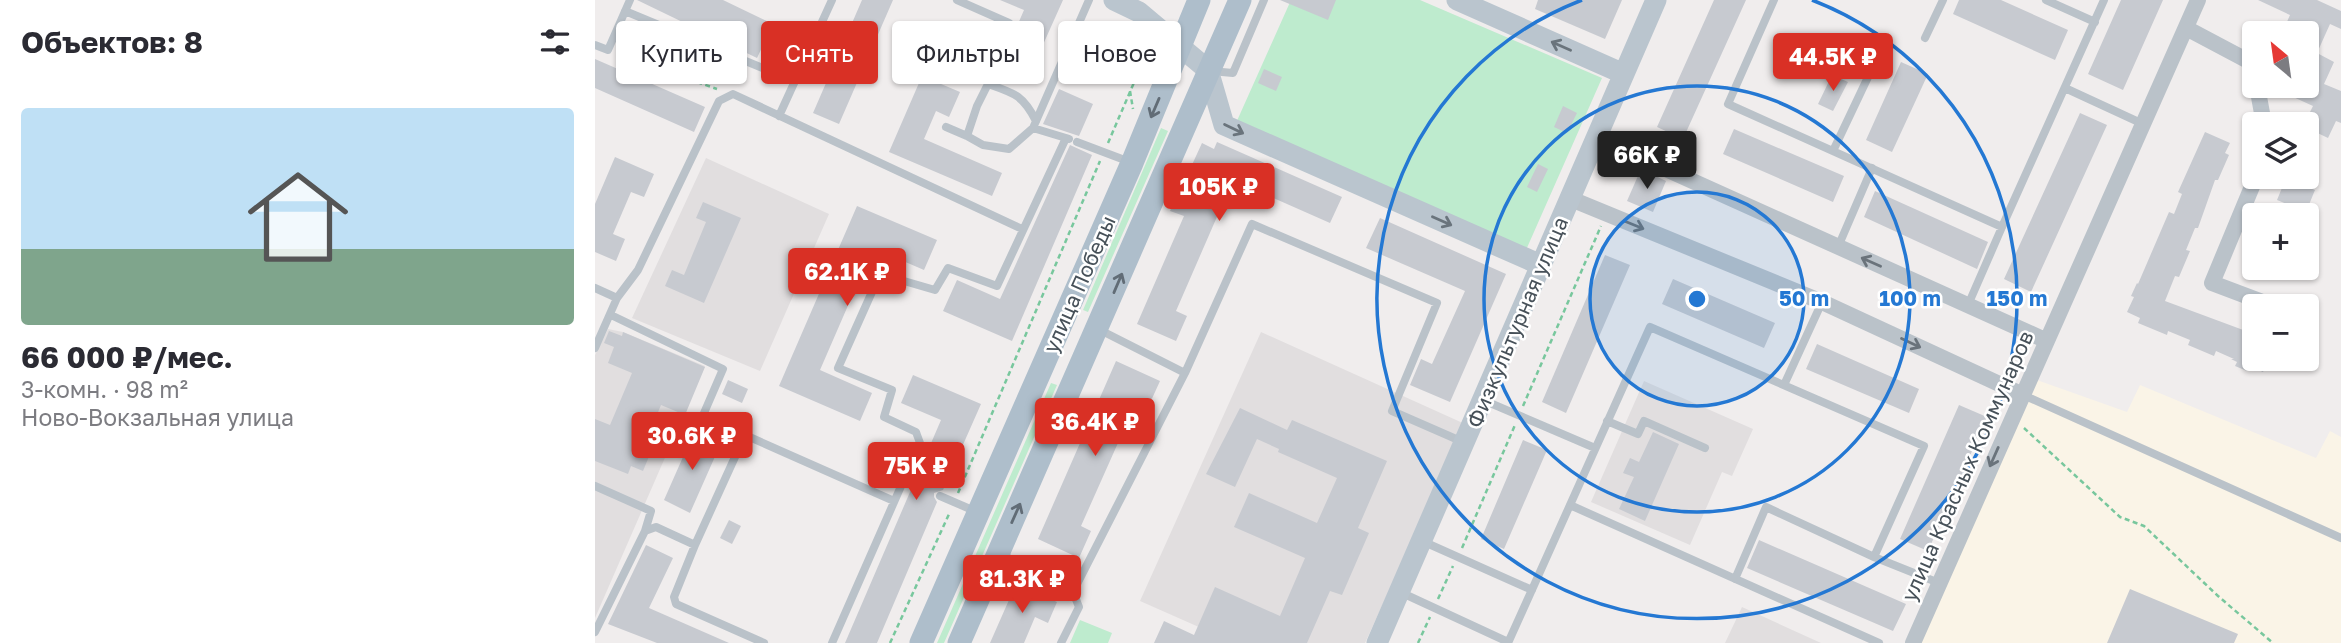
<!DOCTYPE html>
<html lang="ru">
<head>
<meta charset="utf-8">
<style>
  body { margin:0; font-family:"Golos Text",sans-serif; background:#f2f2f3; color:#2b2b33; height:100vh; display:flex; flex-direction:column; font-size:26px; white-space:nowrap }
  * { box-sizing:border-box; margin:0 }
  p { font-size:23px; color:#7c7c81 }
  .icon { flex:none; width:38px; height:38px; fill:none; stroke:currentColor; stroke-width:2; stroke-linecap:round; stroke-linejoin:round }
  .map { position:relative; flex:1; overflow:hidden }
  .details { display:flex; flex-direction:column; background:#fff; width:595px }
  .details>* { flex:none }
  .top-card { position:absolute; left:21px; top:21px; width:665px; height:63px; display:flex; gap:14px }
  .needle { width:46px; rotate:331deg }
  .fabs { position:absolute; left:1647px; top:21px; display:grid; gap:14px }
  .fabs a { display:grid; place-items:center; width:77px; height:77px; border-radius:7px; background:#fff; box-shadow:0 2px 5px #0004; font-size:35px }
  .price { position:absolute; translate:-50% -60px; padding:0 16px; border-radius:7px; background:#d93025; color:#fff; font-size:23px; line-height:46px; filter:drop-shadow(0 2px 4px #0008) }
  .price::after { content:''; position:absolute; left:50%; top:42px; width:21px; height:16px; margin-left:-10px; background:inherit; clip-path:polygon(0 0,100% 0,50% 100%) }
  .price.on { background:#222; color:#fff }
  ul { padding:0; list-style:none }
  li { display:grid; align-content:center; gap:14px; height:371px; padding:0 21px }
  li+li { border-top:2px solid #e1e1e2 }
  li span { display:grid; place-items:center; height:217px; border-radius:7px; color:#555 }
  li>.icon { margin-inline-start:auto }
  span .icon { width:126px; height:126px; fill:#fffc; stroke-width:1 }
  li b { font-size:30px }
  h2 { display:flex; justify-content:space-between; align-items:center; height:84px; padding:0 21px; font-size:30px }
  .tag { padding:0 24px; border-radius:7px; background:#fff; box-shadow:0 2px 5px #0004; font-size:24px; line-height:63px }
  .tag.on { background:#d93025; color:#fff }
  main { display:flex; flex:1; min-height:0 }
  .map>svg:first-child { display:block }
  .commercial { fill:#faf4e7 }
  .education { fill:#e1dedf }
  .green { fill:#beebce }
  .building { fill:#c7cad0 }
  .lines { fill:none; stroke-linecap:round; stroke-linejoin:round }
  .path { stroke:#78c79d; stroke-width:2.5; stroke-dasharray:5 3.5; stroke-linecap:butt }
  .lane { stroke:#bac2c9; stroke-width:8 }
  .street { stroke:#bac2c9; stroke-width:16 }
  .secondary { stroke:#bac5ce; stroke-width:21 }
  .primary { stroke:#aebecb; stroke-width:23 }
  .oneway { stroke:#6a747c }
  .oneway2 { stroke:#616c76 }
  .oneway3 { stroke:#6a737b }
  .ring { fill:none; stroke:#2478d3; stroke-width:3.5 }
  .labels { text-anchor:middle; dominant-baseline:central; stroke-width:5; stroke-linejoin:round; paint-order:stroke }
  .street-label { font-size:21px; fill:#475159; stroke:#fff }
  .centre { fill:#2478d3; stroke:#fff; stroke-width:3.5 }
  .ring-label { font-size:21px; text-anchor:middle; font-weight:bold; fill:#2478d3; stroke:#fff; stroke-width:5; stroke-linejoin:round; paint-order:stroke }
</style>
</head>
<body>
<main>
<section class="details">
<h2>Объектов: 8<svg class="icon" aria-label="filters" viewBox="0 0 24 24"><path d="M4 7h16M4 17h16"/><circle cx="9" cy="7" r="2"/><circle cx="15" cy="17" r="2"/></svg></h2>
<ul>
<li><span style="background:linear-gradient(#bfe0f5 65%,#7fa58c 0)"><svg class="icon" aria-label="home" viewBox="0 0 24 24"><path d="M3 11l9-7 9 7M6 9v11h12V9"/></svg></span><div><b>66 000 ₽/мес.</b><p>3-комн. · 98 m²</p><p>Ново-Вокзальная улица</p></div></li>
</ul>
</section>
<div class="map">
<svg width="1746" height="643" viewBox="0 0 1746 643">
  <rect width="100%" height="100%" fill="#f0eded"/>
  <path class="commercial" d="M1439,379L1532,412L1545,385L1721,458L1735,431L1746,437V643H1325Z"/>
  <path class="education" d="M111,158L234,214L165,371L37,318Z
    M13,329L28,332L110,366L0,618V355Z
    M666,332L870,424L770,643H640L545,601Z
    M1049,381L1158,429L1137,476L1127,472L1095,545L996,502Z
    M1147,607L1226,643H1130Z"/>
  <path class="green" d="M696,0H825L1007,78L931,250L641,123Z
    M566,128L573,131L493,312L488,310Z
    M456,383L462,385L349,643H342Z
    M485,620L517,633L513,643H475Z"/>
  <path class="building" d="M42,0H128L178,24L162,58Z
    M267,0H298L244,124L218,113Z
    M405,0H468L434,76L406,63L429,10Z
    M685,0H741L733,20Z
    M943,0H1027L1010,39L940,9Z
    M1119,0H1151L1088,139L1062,127Z
    M1364,0H1406L1473,30L1460,60L1358,14Z
    M1526,0H1568L1528,90L1493,74Z
    M1663,0H1722L1746,11V29L1735,24L1722,53L1739,62L1729,84L1746,91V123L1741,121L1733,138L1712,128V124H1709L1718,106L1674,86H1712V33H1687L1695,15Z
    M0,59L110,107L99,132L0,88Z
    M1306,62L1333,74L1297,152L1271,140Z
    M669,69L687,77L681,91L663,83Z
    M1237,75L1253,82L1238,111L1223,104Z
    M327,76L365,92L354,117L341,111L329,139L407,173L397,196L294,152Z
    M464,89L498,104L484,136L448,124Z
    M968,106L982,113L972,133L959,127Z
    M1485,113L1512,125L1436,292L1409,279Z
    M1139,129L1249,176L1238,202L1128,154Z
    M1610,132L1635,143L1630,153L1634,155L1623,180H1620L1603,228H1600L1591,250L1595,251L1584,277L1580,276L1570,301L1659,334V359H1674L1668,372L1654,366L1652,371L1640,366L1642,362L1636,359H1639L1621,351L1619,356L1593,345L1595,340L1573,331L1572,335L1543,323L1545,318L1532,312L1539,297L1536,296L1542,283L1543,284L1574,212L1579,214L1587,194L1583,192Z
    M622,142L747,197L735,223L638,180L581,311L592,316L581,341L542,324L589,216L575,211L586,187L599,194L609,173L596,167L607,143L619,149Z
    M475,145L497,155L417,341L348,311L362,280L405,299Z
    M20,157L59,174L49,197L36,192L18,234L30,239L21,261L0,252V204Z
    M943,164L953,169L942,192L932,187Z
    M1046,169L1071,181L1058,212L1032,201Z
    M1691,178L1720,190L1711,212L1682,200Z
    M1280,191L1393,242L1382,269L1269,217Z
    M108,202L146,218L109,303L70,286L77,270L89,275L111,222L101,218Z
    M262,206L342,240L329,270L278,248L225,370L277,393L265,421L184,386Z
    M785,218L911,274L855,402L815,385L826,359L837,364L870,291L771,248Z
    M1010,255L1035,265L971,413L947,402Z
    M1078,279L1180,323L1169,348L1067,304Z
    M14,331L27,336L28,332L110,367L90,415L66,405L54,434L62,437L48,471L36,466L33,474L0,461V419L15,425L37,373L13,363L19,347L9,343Z
    M1222,344L1324,389L1314,413L1211,369Z
    M521,361L565,381L555,403L543,398L486,526L496,531L484,558L443,539Z
    M318,375L386,404L348,490L339,493V497L342,502L282,643H250L346,420L306,403Z
    M133,380L153,389L147,403L127,394Z
    M1364,405L1392,417L1333,551L1305,539Z
    M645,408L692,430L697,420L792,461L763,528L774,533L747,595L735,591L712,643H559L569,621L599,635L620,587L685,616L710,558L639,527L654,493L722,523L742,478L683,452L684,449L662,439L640,487L611,474Z
    M99,432L126,443L95,513L69,500Z
    M1058,432L1084,444L1050,521L1024,509L1039,477L1028,473L1035,458L1044,462Z
    M928,440L952,450L909,549L886,539Z
    M134,520L146,526L137,544L125,538Z
    M1164,540L1311,604L1298,631L1152,568Z
    M51,545L78,558L54,608L134,643H62L13,624Z
    M421,584L462,602L453,623L440,617L429,643H395Z
    M1535,589L1643,634L1639,643H1512Z"/>
  <g class="lines">
    <path class="path" d="M22,54L122,89
      M535,91L538,109
      M513,143L544,71L548,37
      M928,406L1006,226
      M1429,428L1525,517L1549,526L1623,596L1678,643
      M363,493L505,161
      M867,548L920,425
      M843,599L858,566
      M295,643L355,512
      M823,643L835,617"/>
    <path class="lane" d="M362,0L414,23L398,57L393,84
      M1179,0L1133,104L1407,227L1509,0
      M1451,0L1500,22
      M30,11L182,74
      M1330,38L1348,0
      M0,45L13,50L35,0
      M616,71L638,73L669,0
      M1470,88L1548,124
      M184,116L237,0
      M351,127L372,136
      M438,128L414,149L388,145L372,136L382,106L393,84C419,93 428,95 441,121
      M471,138L438,128L494,0
      M482,142L535,162
      M1238,151L1283,56
      M1243,247L1277,168
      M0,288L22,298L0,348
      M22,298L43,270L124,101L138,94L427,229
      M1373,305L1407,227
      M503,329L590,373
      M1189,385L1227,302
      M1426,394L1746,538
      M888,400L1000,448
      M1012,421L1043,434L1049,421L1110,448
      M150,435L299,501
      M0,486L56,511L50,531
      M345,496L382,512
      M975,505L1284,643
      M827,541L937,590
      M100,545L79,597L81,604L169,643
      M406,554L478,592
      M1140,579L1171,507L1279,557
      M805,592L913,642
      M0,632L50,531L61,527L100,545L150,435L113,419L109,413L128,369L16,315
      M237,643L325,443L321,432L289,417L297,390L243,368L285,274L340,290L353,268L402,286L471,138L474,139
      M466,643L484,607L478,592L590,373L657,224L842,303L797,411L868,442
      M913,643L1055,327L1329,446L1279,557L1344,583"/>
    <path class="street" d="M1591,28L1657,63L1659,72
      M1662,86L1669,124
      M1002,138L1450,340
      M1661,177L1617,283L1678,306
      M976,199L1227,302L1426,394
      M1712,319L1714,320
      M1318,643L1603,0"/>
    <path class="secondary" d="M519,0L544,12L613,70L629,125L946,265
      M862,0L1029,74
      M782,643L1061,0"/>
    <path class="primary" d="M326,643L537,163L604,0
      M364,643L645,0"/>
  </g>
  <defs><path id="oneway-shaft" d="M-6 0H5M1.5-3L5.5 0L1.5 3" fill="none" stroke-width="1.6" stroke-linecap="round" stroke-linejoin="round" transform="scale(1.75)"/></defs>
  <g class="oneway">
    <use href="#oneway-shaft" transform="translate(966 46) rotate(-156)"/>
    <use href="#oneway-shaft" transform="translate(639 129) rotate(26)"/>
    <use href="#oneway-shaft" transform="translate(847 221) rotate(24)"/>
  </g>
  <g class="oneway2">
    <use href="#oneway-shaft" transform="translate(560 108) rotate(113)"/>
    <use href="#oneway-shaft" transform="translate(523 283) rotate(-67)"/>
    <use href="#oneway-shaft" transform="translate(421 513) rotate(-66)"/>
  </g>
  <g class="oneway3">
    <use href="#oneway-shaft" transform="translate(1039 225) rotate(22)"/>
    <use href="#oneway-shaft" transform="translate(1276 262) rotate(-156)"/>
    <use href="#oneway-shaft" transform="translate(1316 343) rotate(25)"/>
    <use href="#oneway-shaft" transform="translate(1399 457) rotate(114)"/>
  </g>
  <circle cx="1102" cy="299" r="107" fill="#2478d3" fill-opacity=".12"/>
  <g class="ring">
    <circle cx="1102" cy="299" r="107"/>
    <circle cx="1102" cy="299" r="213"/>
    <path d="M1217 0A320 320 0 1 1 987 0"/>
  </g>
  <g class="labels">
    <g class="street-label">
      <text transform="translate(484 284) rotate(-66)">улица Победы</text>
      <text transform="translate(922 322) rotate(-67)">Физкультурная улица</text>
      <text transform="translate(1372 466) rotate(-66)">улица Красных Коммунаров</text>
    </g>
  </g>
  <circle cx="1102" cy="299" r="10" class="centre"/>
  <g class="ring-label">
    <text x="1209" y="306">50 m</text>
    <text x="1315" y="306">100 m</text>
    <text x="1422" y="306">150 m</text>
  </g>
</svg>
<div class="fabs">
<a><svg class="needle" viewBox="-14 -14 28 28"><path d="M0-13l5 13h-10z" fill="#e53935"/><path d="M0 13l5-13h-10z" fill="#7c7c81"/></svg></a>
<a><svg class="icon" aria-label="layers" viewBox="0 0 24 24"><path d="M12 4l9 5-9 5-9-5zM3 14l9 5 9-5"/></svg></a>
<a>+</a>
<a>−</a>
</div>
<b class="price" style="left:1238px;top:93px">44.5K ₽</b>
<b class="price on" style="left:1052px;top:191px">66K ₽</b>
<b class="price" style="left:624px;top:223px">105K ₽</b>
<b class="price" style="left:252px;top:308px">62.1K ₽</b>
<b class="price" style="left:500px;top:458px">36.4K ₽</b>
<b class="price" style="left:97px;top:472px">30.6K ₽</b>
<b class="price" style="left:321px;top:502px">75K ₽</b>
<b class="price" style="left:427px;top:615px">81.3K ₽</b>
<div class="top-card">
<a class="tag">Купить</a>
<a class="tag on">Снять</a>
<a class="tag">Фильтры</a>
<a class="tag">Новое</a>
</div>
</div>
</main>
</body>
</html>
